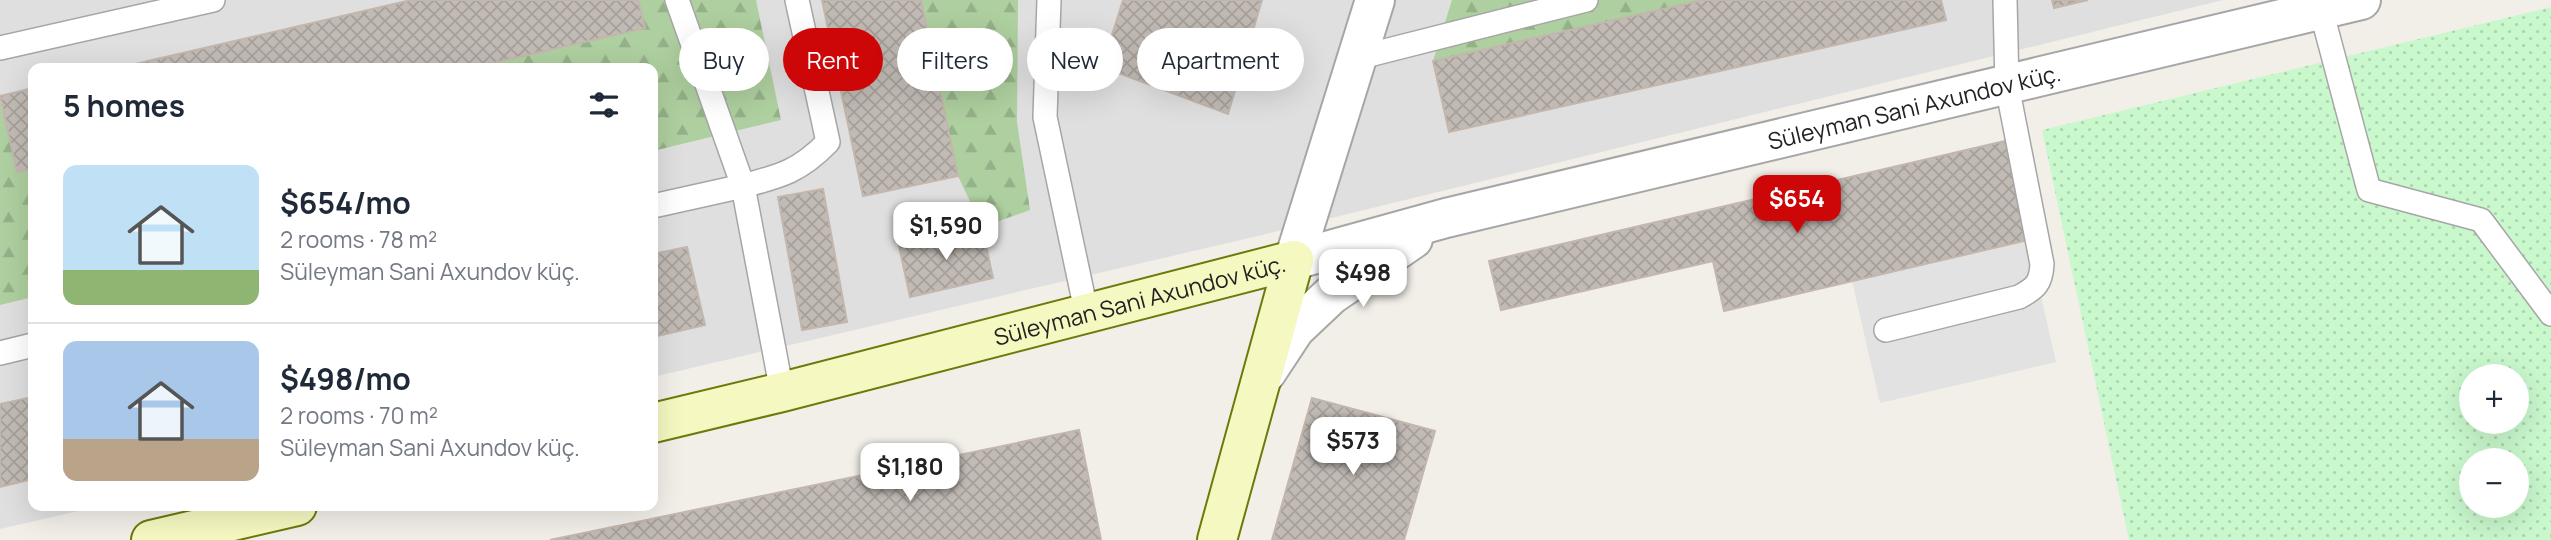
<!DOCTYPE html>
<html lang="en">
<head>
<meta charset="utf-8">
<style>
  body { margin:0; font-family:Manrope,sans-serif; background:#f2f2f3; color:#1f2937; height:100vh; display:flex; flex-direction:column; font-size:26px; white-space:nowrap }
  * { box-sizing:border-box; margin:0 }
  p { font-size:23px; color:#747a83 }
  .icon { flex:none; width:38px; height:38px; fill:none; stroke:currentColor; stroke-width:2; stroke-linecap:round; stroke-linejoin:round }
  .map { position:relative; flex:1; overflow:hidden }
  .drawer { position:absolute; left:28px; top:63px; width:630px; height:448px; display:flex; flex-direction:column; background:#fff; border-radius:14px; box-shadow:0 7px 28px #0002 }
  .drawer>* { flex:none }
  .top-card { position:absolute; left:679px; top:28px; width:665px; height:63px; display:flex; gap:14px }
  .controls { position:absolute; left:2459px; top:364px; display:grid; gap:14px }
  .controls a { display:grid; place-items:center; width:70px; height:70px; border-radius:50%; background:#fff; box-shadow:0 7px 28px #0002; font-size:35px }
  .price { position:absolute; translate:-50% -60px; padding:0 16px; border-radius:14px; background:#fff; color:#222; font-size:23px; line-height:46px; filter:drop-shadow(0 2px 4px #0008) }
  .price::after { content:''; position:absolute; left:50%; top:42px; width:21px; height:16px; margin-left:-10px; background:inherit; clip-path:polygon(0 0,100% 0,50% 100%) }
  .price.on { background:#cd0708; color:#fff }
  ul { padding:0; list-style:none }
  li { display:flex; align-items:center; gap:21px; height:175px; padding:0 35px }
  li+li { border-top:2px solid #e0e1e3 }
  li span { display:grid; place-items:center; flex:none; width:196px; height:140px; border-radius:14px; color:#555 }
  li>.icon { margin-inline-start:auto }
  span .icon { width:84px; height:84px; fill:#fffc; stroke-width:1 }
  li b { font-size:30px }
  h2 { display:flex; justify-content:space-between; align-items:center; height:84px; padding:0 35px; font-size:30px }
  .chip { padding:0 24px; border-radius:32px; background:#fff; box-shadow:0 7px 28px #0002; font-size:24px; line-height:63px }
  .chip.on { background:#cd0708; color:#fff }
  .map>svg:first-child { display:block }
  .residential { fill:#e0dfdf }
  .forest { fill:url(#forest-firs) }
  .park { fill:url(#park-dots); fill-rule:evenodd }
  .parking { fill:#e2e2e2 }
  .building { fill:url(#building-cross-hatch); stroke:#c3b6ac; stroke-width:2 }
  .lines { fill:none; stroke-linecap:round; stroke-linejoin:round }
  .service-casing { stroke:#a6a6a6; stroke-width:26 }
  .tertiary-casing { stroke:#a6a6a6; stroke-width:42 }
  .secondary-casing { stroke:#6d7909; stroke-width:42 }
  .service { stroke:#fff; stroke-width:23 }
  .tertiary { stroke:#fff; stroke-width:38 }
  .secondary { stroke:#f6f8c1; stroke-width:38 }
  .labels { text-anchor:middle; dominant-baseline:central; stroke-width:5; stroke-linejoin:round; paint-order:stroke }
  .street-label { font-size:23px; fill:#222; stroke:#fff }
</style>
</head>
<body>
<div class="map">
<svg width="2551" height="540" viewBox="0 0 2551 540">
  <defs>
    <pattern id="forest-firs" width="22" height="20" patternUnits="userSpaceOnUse" patternTransform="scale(1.75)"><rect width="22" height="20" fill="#aecf9f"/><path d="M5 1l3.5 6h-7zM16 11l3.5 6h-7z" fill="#95b189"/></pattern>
    <pattern id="park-dots" width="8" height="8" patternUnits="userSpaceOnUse" patternTransform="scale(1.75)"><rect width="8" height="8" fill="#c9f8cd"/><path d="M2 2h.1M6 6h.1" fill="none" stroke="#acd4b0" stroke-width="1.8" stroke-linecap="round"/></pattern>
    <pattern id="building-cross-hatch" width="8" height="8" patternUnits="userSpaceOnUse" patternTransform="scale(1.75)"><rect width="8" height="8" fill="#c2bbb5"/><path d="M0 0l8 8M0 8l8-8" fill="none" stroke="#a6a09b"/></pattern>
  </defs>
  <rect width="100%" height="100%" fill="#f2efe9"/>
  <path class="residential" d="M0,0H2223L1262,235L653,377V68H33V506H101L0,529Z"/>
  <path class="forest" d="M638,0H756L781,120L653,151V68H471L645,28Z
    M921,0H1018L1017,122L1030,210L982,227L958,176Z
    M1452,0H1703L1433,61Z
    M0,101L17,171L33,168V297L0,305Z"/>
  <path class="park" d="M2551,7V540H2129L2042,130ZM2471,376H2516V422H2471ZM2471,460H2516V506H2471Z"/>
  <path class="parking" d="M2028,240L2056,362L1880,403L1852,281Z"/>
  <path class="building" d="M411,0H638L645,28L471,68H118Z
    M822,0H921L958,176L863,196Z
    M1123,0H1262L1228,114L1102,67Z
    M1703,0H1941L1946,20L1449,132L1433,61Z
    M2052,0H2088L2054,8Z
    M33,88V168L17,172L0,96Z
    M2005,141L2028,240L1724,311L1713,261L1501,310L1489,261Z
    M823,189L847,322L802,330L778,197Z
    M982,227L993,278L910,297L899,246Z
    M687,247L705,325L653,337V254Z
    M33,397V479L0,487V404Z
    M1312,398L1435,431L1404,540H1272Z
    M1079,430L1101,540H550Z"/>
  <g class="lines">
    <g class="service-casing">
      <path id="service" d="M1049,0L1045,117L1087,315
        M2321,10L2369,190L2481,220L2551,314
        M0,48L213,0
        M1357,58L1586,0
        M653,206L743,186L677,0
        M1886,330L2019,297C2036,288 2041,283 2042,264L2007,86L2005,0
        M0,353L33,345
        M782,392L743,186C781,176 800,171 828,142L797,0"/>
    </g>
    <g class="tertiary-casing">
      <g id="tertiary">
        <path id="s1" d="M1294,260L1446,218L2361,0"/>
        <path d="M1294,260L1375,0"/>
        <path d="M1266,373L1295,329L1331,295L1413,239"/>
      </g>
    </g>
    <g class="secondary-casing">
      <g id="secondary">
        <path id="s2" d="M653,423L782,392L1294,260"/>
        <path d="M151,540L297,506"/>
        <path d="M1217,540L1294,260"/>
      </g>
    </g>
    <use href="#service" class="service"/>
    <use href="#tertiary" class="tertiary"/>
    <use href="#secondary" class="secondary"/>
  </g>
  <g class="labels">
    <g class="street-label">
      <text stroke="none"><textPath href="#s1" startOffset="639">Süleyman Sani Axundov küç.</textPath></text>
      <text stroke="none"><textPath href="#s2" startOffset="502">Süleyman Sani Axundov küç.</textPath></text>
    </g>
  </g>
</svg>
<div class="controls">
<a>+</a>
<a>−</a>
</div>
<b class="price on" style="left:1797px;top:235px">$654</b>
<b class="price" style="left:946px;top:262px">$1,590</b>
<b class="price" style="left:1363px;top:309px">$498</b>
<b class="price" style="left:1353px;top:477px">$573</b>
<b class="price" style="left:910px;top:503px">$1,180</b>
<div class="top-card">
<a class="chip">Buy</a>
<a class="chip on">Rent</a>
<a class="chip">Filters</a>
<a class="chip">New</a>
<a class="chip">Apartment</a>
</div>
<section class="drawer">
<h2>5 homes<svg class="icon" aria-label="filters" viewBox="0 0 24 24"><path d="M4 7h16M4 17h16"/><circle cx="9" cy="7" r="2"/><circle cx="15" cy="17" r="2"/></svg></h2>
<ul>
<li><span style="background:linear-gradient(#bfe0f5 75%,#8fb573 0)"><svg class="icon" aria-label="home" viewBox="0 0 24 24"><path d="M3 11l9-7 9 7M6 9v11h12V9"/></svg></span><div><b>$654/mo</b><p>2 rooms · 78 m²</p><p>Süleyman Sani Axundov küç.</p></div></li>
<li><span style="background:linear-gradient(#a9c7e8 70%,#b9a48a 0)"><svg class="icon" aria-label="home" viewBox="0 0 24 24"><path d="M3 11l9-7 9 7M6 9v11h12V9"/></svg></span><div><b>$498/mo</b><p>2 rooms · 70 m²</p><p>Süleyman Sani Axundov küç.</p></div></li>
</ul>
</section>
</div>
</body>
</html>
